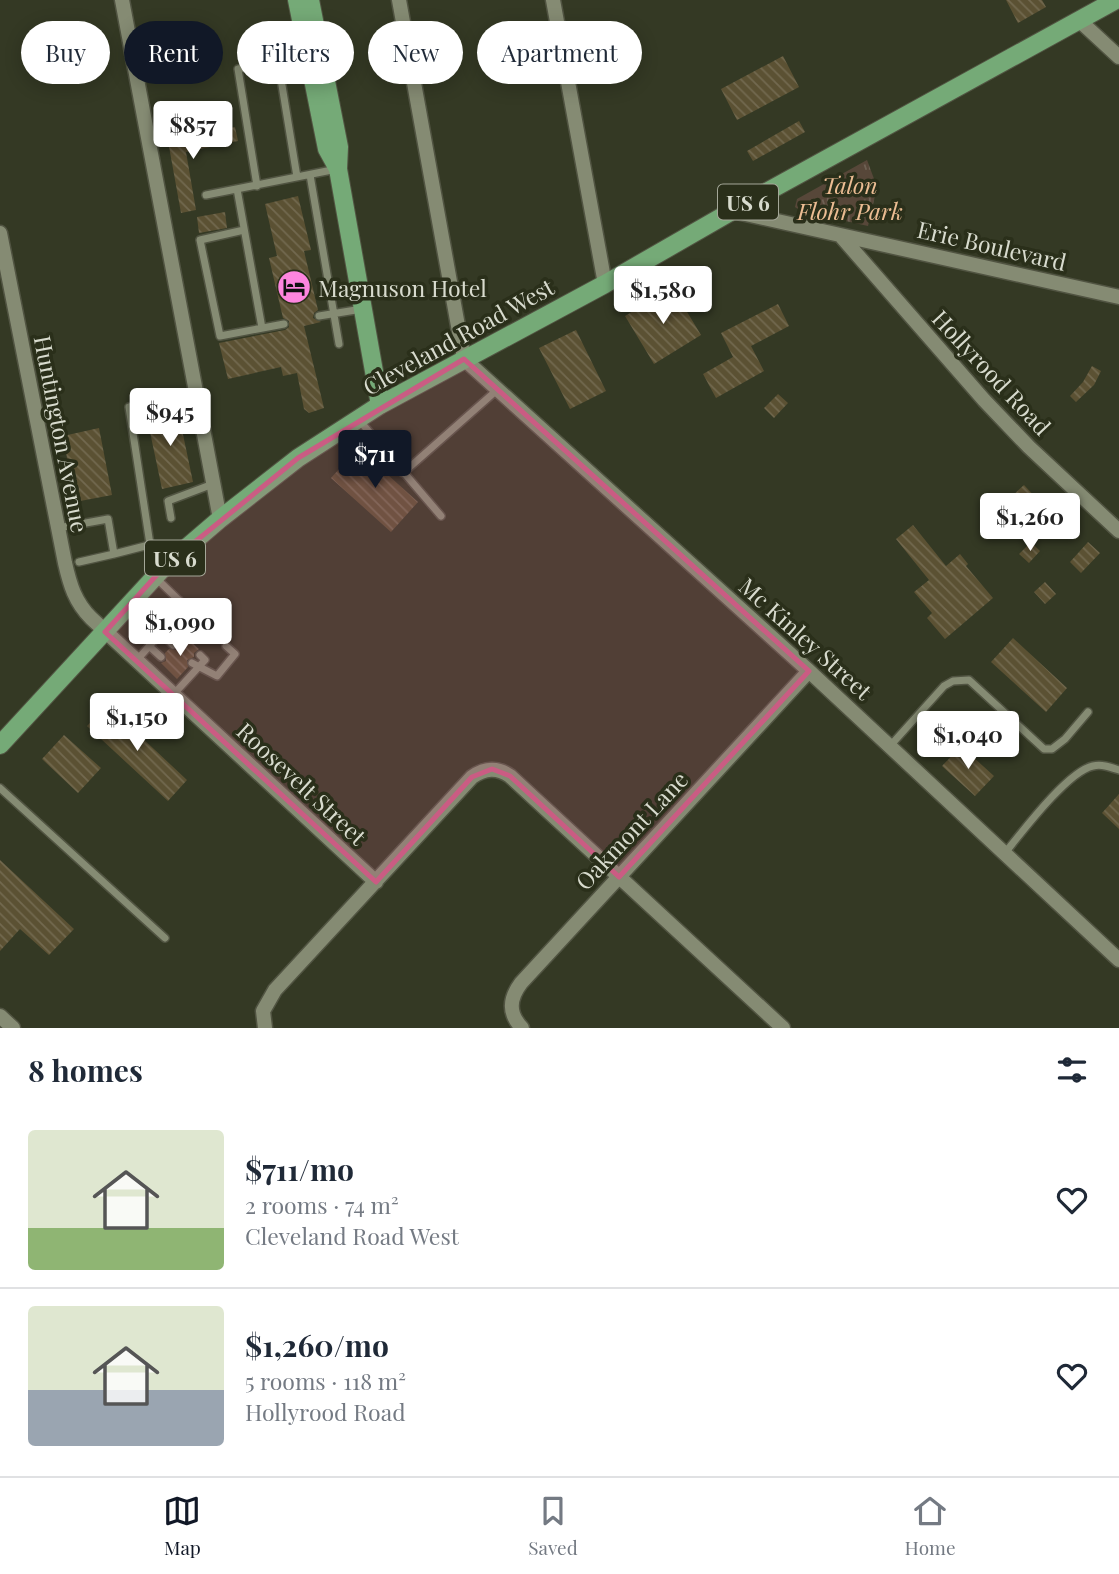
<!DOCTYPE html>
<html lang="en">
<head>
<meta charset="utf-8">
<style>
  body { margin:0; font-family:"Playfair Display",serif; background:#f2f2f3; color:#1f2937; height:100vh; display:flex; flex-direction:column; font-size:26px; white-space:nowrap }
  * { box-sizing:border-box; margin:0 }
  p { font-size:23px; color:#747a83 }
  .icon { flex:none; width:38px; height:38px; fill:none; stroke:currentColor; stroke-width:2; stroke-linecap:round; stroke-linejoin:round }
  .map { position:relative; height:1028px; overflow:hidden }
  .side { display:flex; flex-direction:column; background:#fff; flex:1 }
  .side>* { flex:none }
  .banner { position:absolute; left:21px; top:21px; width:700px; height:63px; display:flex; gap:14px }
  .price { position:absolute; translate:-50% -60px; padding:0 16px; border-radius:7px; background:#fff; color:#222; font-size:23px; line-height:46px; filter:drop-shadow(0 2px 4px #0008) }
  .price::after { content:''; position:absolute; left:50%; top:42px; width:21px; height:16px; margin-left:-10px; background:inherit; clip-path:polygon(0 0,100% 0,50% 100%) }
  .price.active { background:#111827; color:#fff }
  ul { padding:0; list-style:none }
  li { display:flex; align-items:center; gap:21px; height:175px; padding:0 28px }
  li+li { border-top:2px solid #e0e1e3 }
  li span { display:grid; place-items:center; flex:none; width:196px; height:140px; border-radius:7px; color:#555 }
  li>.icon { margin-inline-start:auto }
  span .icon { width:84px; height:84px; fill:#fffc; stroke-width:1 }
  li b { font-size:30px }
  h2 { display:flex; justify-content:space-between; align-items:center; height:84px; padding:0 28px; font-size:30px }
  .chip { padding:0 24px; border-radius:32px; background:#fff; box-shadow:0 4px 18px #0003; font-size:24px; line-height:63px }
  .chip.active { background:#111827; color:#fff }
  .dock { display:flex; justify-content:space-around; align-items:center; height:98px; border-top:2px solid #e0e1e3; background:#fff; font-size:19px; color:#747a83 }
  .dock a { display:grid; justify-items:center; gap:4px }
  .dock .active { color:#111827 }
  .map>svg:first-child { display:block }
  .park { fill:url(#park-tufts) }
  .building { fill:url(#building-back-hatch) }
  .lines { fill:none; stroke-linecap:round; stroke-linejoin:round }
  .lane-casing { stroke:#515442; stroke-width:10 }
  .street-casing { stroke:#515442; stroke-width:17 }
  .primary-casing { stroke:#515442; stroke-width:20 }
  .lane { stroke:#858b73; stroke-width:7 }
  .street { stroke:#858b73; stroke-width:14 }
  .primary { stroke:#75aa77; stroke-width:18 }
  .marked { fill:#ca5c83; fill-opacity:0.2; stroke:#ca5c83; stroke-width:5; stroke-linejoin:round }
  .labels { text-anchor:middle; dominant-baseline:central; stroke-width:7; stroke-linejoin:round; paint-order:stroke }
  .shield { fill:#2a2f1a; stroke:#a4a798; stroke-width:2 }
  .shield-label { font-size:21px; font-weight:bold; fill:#d8dbce }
  .park-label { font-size:23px; font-style:italic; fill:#ecbd93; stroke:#2a2f1a }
  .street-label { font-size:23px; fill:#d8dbce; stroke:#2a2f1a }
  .poi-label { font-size:23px; fill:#d8dbce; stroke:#2a2f1a; text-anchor:start }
</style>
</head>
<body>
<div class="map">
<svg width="1119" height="1028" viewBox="0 0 1119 1028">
  <defs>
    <pattern id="park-tufts" width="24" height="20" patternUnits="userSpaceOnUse" patternTransform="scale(1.75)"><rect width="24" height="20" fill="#574739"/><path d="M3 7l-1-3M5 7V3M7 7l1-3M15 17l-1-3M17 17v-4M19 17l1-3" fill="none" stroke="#6e6154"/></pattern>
    <pattern id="building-back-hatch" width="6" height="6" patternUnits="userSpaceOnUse" patternTransform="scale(1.75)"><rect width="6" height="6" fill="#5b5133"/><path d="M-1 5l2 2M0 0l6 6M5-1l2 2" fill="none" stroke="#72694f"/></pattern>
  </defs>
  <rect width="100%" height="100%" fill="#343924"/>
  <path class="park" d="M867,160L877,187L868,226L801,211L795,207L797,199Z"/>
  <path class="building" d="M1006,0H1042L1046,7L1018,23Z
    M783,56L799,87L737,120L721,89Z
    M799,121L805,132L753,161L747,151Z
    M235,127L238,141L186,152L196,210L181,213L168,141Z
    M298,196L311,250L304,251L318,310L314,313L313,318L321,322L304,326L324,408L309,413L304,409L297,373L283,376L281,367L228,379L219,343L285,330L289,327V321L283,318L269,258L277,256L265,204Z
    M225,212L227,228L199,233L197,217Z
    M672,287L701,335L654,364L625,316Z
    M778,304L789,326L751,346L764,371L716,398L703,374L733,357L721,333Z
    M576,330L606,391L570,409L539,348Z
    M1092,366L1101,371L1094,385L1076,402L1070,396L1083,382Z
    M778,394L788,403L774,418L764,408Z
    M177,406L193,482L162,489L146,413Z
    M99,428L112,495L75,502L63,436Z
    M358,448L418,502L391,532L331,478Z
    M1024,485L1040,502L1028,513L1012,496Z
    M994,507L1003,516L993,525L985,517Z
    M913,525L946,566L960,554L968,564L966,566L993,598L945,639L927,618L932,613L914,592L929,580L896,539Z
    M1031,542L1040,551L1029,563L1019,554Z
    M1088,542L1100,553L1081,573L1070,562Z
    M1045,582L1056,594L1045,604L1034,592Z
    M186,637L199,649L194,653V657L187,660L188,667L177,679L161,663L166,661L165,653L169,649L177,650L179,643L184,642Z
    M1013,638L1067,688L1046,712L991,662Z
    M107,705L187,780L168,801L87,726Z
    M64,735L101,768L78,793L42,759Z
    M961,746L994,776L975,796L942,766Z
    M1119,794V829L1102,813Z
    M0,860L74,929L49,955L20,929L0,951Z"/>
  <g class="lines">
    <g class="lane-casing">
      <path id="lane" d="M310,175L339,344
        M257,186L238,69L278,61L297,177
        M237,189L262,328
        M206,195L337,169
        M244,230L200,240L220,336L284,324
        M319,316L362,309
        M359,420L441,516
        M403,473L497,390
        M171,518L168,501L213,484
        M58,528L108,519L114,554L149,545
        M79,562L114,554
        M132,604L161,633L136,661
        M195,616L155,577L129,407L196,393
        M153,625L179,600
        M173,645L161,633L168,625L180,637
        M149,646L161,657
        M192,663L217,676L235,654L226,646
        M173,695L205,660L200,655
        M890,746L944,686L953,681L969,680L1044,749H1052L1065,739L1088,712
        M0,788L165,938
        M1005,853C1022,832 1068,771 1093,766C1102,764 1110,767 1119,770"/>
    </g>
    <g class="street-casing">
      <path id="street" d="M122,0L220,519
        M399,0L464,359L809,671L1119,960
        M553,0L605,284
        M1080,21L1119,57
        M732,211L1119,297
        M0,233L65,563C70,585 75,602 91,618L376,882
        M840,235L984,400L1029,447L1119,531
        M0,1016L13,1028
        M265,1028L263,1011L275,990L472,777C485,768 497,767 510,776L783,1028
        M522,1028C508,1013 509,999 521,983L809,671"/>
    </g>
    <g class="primary-casing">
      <path id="primary" d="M297,0L327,149L338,169
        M310,0L339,147L338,169L380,405
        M0,745L164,567L220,519L298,458L380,405L605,284L732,211L1116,0"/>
    </g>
    <use href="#lane" class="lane"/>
    <use href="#street" class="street"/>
    <use href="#primary" class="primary"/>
  </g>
  <path class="marked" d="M464,359L809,671L619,877L510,776L492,769L472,777L376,882L105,632L164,567L298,458Z"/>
  <defs>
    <g id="hotel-disc" transform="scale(1.75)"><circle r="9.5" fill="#fe85df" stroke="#2a2f1a"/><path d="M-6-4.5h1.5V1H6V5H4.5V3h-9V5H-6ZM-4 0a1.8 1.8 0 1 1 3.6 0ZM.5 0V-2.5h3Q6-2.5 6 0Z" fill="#111"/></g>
  </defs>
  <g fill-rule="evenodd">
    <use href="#hotel-disc" x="294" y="287"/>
  </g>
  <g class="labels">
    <g class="shield">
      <rect x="718" y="184.5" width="60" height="35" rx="5"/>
      <rect x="145" y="540.5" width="60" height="35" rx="5"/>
    </g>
    <g class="shield-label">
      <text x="748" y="202">US 6</text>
      <text x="175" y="558">US 6</text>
    </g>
    <g class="park-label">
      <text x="850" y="184">Talon<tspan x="850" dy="26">Flohr Park</tspan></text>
    </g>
    <g class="street-label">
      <text transform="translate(992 245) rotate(13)">Erie Boulevard</text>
      <text transform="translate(458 336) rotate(-29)">Cleveland Road West</text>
      <text transform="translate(992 372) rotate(47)">Hollyrood Road</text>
      <text transform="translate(62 434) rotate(79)">Huntington Avenue</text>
      <text transform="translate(806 638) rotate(42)">Mc Kinley Street</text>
      <text transform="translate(302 783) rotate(43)">Roosevelt Street</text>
      <text transform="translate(631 830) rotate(-47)">Oakmont Lane</text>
    </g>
    <g class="poi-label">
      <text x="318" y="287">Magnuson Hotel</text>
    </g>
  </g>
</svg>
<b class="price" style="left:193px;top:161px">$857</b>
<b class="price" style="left:663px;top:326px">$1,580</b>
<b class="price" style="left:170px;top:448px">$945</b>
<b class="price active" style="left:375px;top:490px">$711</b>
<b class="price" style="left:1030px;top:553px">$1,260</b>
<b class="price" style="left:180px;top:658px">$1,090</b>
<b class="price" style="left:137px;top:753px">$1,150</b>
<b class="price" style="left:968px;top:771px">$1,040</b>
<div class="banner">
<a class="chip">Buy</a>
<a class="chip active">Rent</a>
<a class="chip">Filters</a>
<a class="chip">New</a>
<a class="chip">Apartment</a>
</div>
</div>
<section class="side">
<h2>8 homes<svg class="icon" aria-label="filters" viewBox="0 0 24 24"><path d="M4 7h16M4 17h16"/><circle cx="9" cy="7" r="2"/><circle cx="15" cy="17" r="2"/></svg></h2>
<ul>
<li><span style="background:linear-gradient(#dfe7d0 70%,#8fb573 0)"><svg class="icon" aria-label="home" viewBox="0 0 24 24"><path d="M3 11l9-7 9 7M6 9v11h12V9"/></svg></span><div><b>$711/mo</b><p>2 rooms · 74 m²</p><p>Cleveland Road West</p></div><svg class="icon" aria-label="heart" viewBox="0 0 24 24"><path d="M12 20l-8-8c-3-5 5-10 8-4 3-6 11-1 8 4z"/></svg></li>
<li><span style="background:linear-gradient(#dfe7d0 60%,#9aa5b1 0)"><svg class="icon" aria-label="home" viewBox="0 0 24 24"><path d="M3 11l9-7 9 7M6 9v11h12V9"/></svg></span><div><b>$1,260/mo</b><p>5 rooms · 118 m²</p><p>Hollyrood Road</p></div><svg class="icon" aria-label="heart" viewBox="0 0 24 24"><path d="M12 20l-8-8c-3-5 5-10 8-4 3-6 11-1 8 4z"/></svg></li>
</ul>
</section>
<nav class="dock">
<a class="active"><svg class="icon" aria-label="map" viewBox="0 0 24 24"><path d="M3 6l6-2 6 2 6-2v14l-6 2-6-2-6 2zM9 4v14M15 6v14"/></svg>Map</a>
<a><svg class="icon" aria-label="saved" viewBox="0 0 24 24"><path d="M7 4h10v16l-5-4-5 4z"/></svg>Saved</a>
<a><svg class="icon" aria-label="home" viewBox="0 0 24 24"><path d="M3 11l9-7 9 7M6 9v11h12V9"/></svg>Home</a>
</nav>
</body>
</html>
